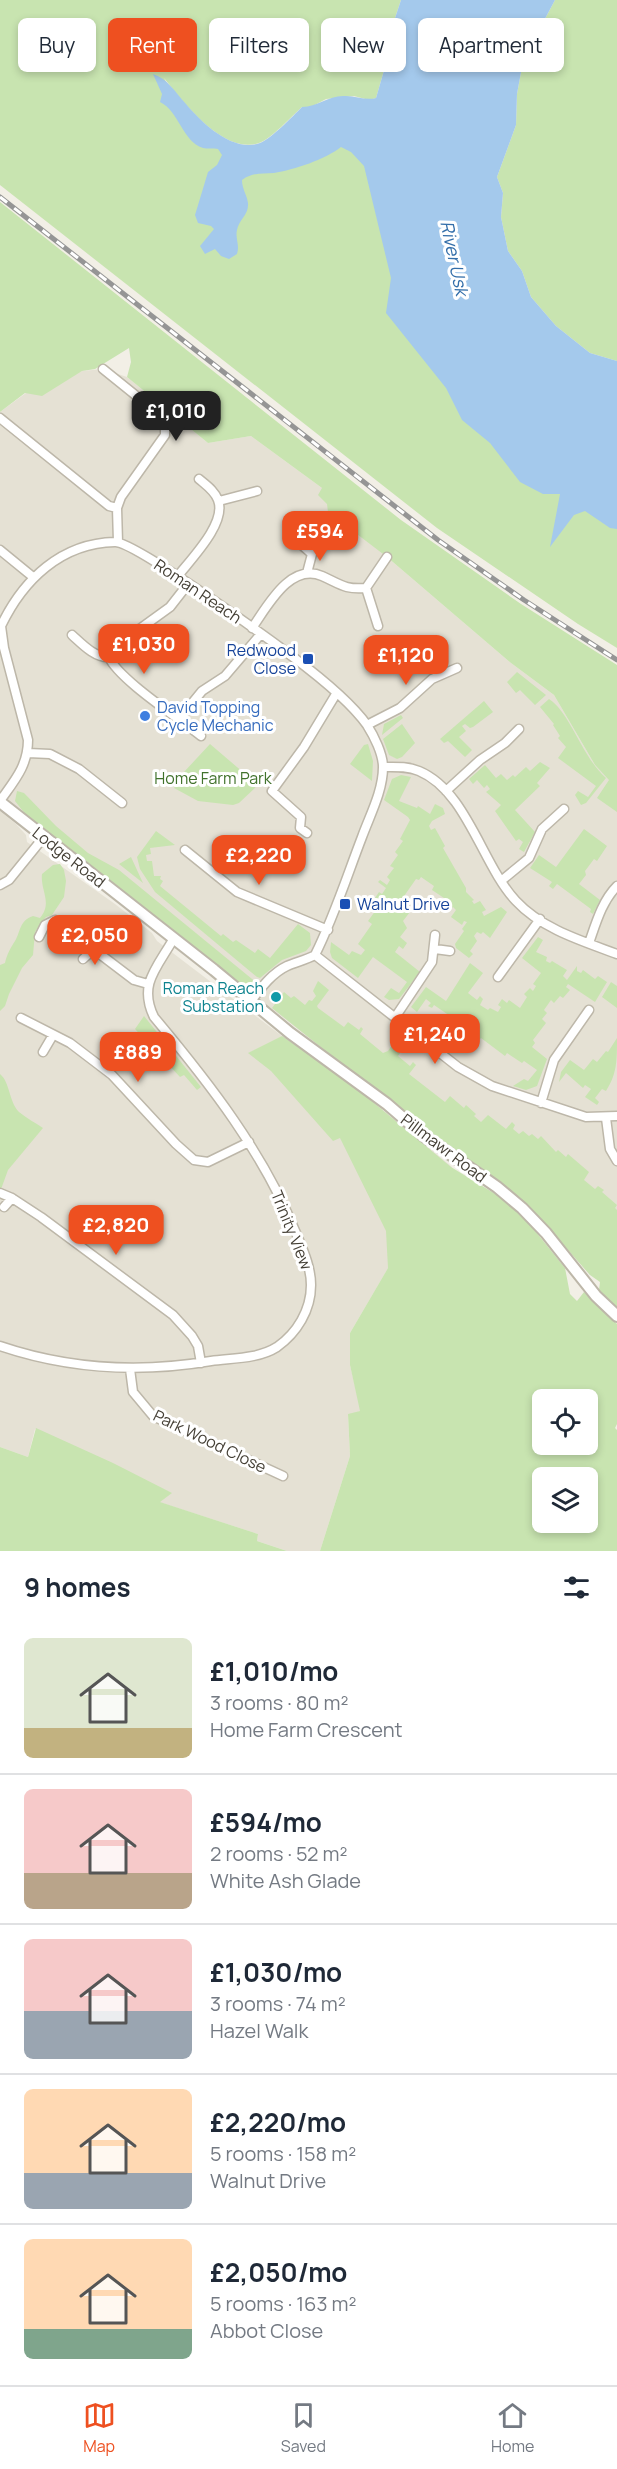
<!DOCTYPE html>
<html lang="en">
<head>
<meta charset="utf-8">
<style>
  body { margin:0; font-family:Manrope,sans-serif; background:#f6f6f7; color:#1f2937; height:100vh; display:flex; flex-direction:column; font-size:22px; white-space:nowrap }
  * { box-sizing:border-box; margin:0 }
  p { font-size:20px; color:#747a83 }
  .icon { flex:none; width:33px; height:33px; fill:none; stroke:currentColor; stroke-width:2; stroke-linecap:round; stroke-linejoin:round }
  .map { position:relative; height:1551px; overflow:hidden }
  .sheet { display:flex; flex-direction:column; background:#fff; flex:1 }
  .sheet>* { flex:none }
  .top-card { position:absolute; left:18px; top:18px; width:582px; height:54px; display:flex; gap:12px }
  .buttons { position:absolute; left:532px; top:1389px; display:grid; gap:12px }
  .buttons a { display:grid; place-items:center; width:66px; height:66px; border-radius:9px; background:#fff; box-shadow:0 3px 9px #0003; font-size:30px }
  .price { position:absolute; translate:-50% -51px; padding:0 14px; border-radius:12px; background:#ee5020; color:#fff; font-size:20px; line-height:39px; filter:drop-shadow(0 2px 3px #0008) }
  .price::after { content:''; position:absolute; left:50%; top:36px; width:18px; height:14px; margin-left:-9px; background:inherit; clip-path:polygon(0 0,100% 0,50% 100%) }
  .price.current { background:#222; color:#fff }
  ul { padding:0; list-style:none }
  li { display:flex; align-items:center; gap:18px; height:150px; padding:0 24px }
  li+li { border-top:2px solid #e0e1e3 }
  li span { display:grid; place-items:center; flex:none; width:168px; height:120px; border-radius:9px; color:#555 }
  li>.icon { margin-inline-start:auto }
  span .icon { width:72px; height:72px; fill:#fffc; stroke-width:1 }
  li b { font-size:26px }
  h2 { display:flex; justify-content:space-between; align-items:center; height:72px; padding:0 24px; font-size:26px }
  .chip { padding:0 21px; border-radius:9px; background:#fff; box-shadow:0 3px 9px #0003; font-size:21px; line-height:54px }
  .chip.current { background:#ee5020; color:#fff }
  .dock { display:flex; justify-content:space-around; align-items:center; height:84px; border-top:2px solid #e0e1e3; background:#fff; font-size:16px; color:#747a83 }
  .dock a { display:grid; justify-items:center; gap:3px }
  .dock .current { color:#ee5020 }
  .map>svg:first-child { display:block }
  .residential { fill:#e5e1d4 }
  .green { fill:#c8e4b0; fill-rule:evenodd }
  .water { fill:#a4c9ec }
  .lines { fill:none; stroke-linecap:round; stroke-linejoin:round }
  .minor-casing { stroke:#bdb7a9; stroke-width:11 }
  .tertiary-casing { stroke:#bdb7a9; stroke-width:14 }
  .minor { stroke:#fff; stroke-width:8 }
  .tertiary { stroke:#fff; stroke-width:10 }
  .rail-casing { stroke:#959595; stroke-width:5 }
  .rail { stroke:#fff; stroke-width:3; stroke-dasharray:9; stroke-linecap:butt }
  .transit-dot { fill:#1a4fb4; stroke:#fff; stroke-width:2 }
  .shop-dot { fill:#3f7fe0; stroke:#fff; stroke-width:2 }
  .culture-dot { fill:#0f9aa8; stroke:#fff; stroke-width:2 }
  .labels { text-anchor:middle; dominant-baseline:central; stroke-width:6; stroke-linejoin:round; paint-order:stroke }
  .street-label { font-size:16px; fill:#443f35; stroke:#fff }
  .transit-label { font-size:16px; fill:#164399; stroke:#fff; text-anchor:end }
  .shop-label { font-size:16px; fill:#366cbe; stroke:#fff; text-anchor:start }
  .park-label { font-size:16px; fill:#41722c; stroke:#fff }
  .culture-label { font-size:16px; fill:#0d838f; stroke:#fff; text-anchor:end }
  .water-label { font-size:18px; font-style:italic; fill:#346faa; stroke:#fff }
</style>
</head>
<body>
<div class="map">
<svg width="617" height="1551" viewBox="0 0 617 1551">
  <rect width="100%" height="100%" fill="#f2efe6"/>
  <path class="residential" d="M103,369L127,377L208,443L251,436L322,488L387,557L511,663L554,695L595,765L617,787V1280L590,1275L540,1218L499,1182L456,1154L0,794V412L26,393L82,371Z
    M0,811L16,824L26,835L27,842L115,904L152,933L157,941L282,1036L350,1083L452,1167L431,1195L350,1333V1365L361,1411L348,1415L350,1456L320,1551H287L257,1541L258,1534L159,1502L171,1493L35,1429L28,1457L0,1447Z"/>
  <path class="green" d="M0,0H401L390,33L385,67L376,98L369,100L354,96L326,99L311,107H302C292,116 271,139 259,143C223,155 183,102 164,78L177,104L237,152L329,120L617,487V648L578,624L437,528L0,185Z
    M555,0H617V361L590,353L556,326L531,297L522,271L508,251L501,217L503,193L497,177L516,125L517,94L522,67L538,32Z
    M0,202L401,520L521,604L617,665V812L597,798L609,780L595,765L554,695L511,663L387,557L328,512L327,504L318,495L322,488L251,436L208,443L127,377L131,362L129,348L95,369L82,371L42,396L25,393L0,412Z
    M517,672L546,695L535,705L520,690L516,693L507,682Z
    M549,699C570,712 582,757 606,778L586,803L581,805L575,795L578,791L588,797L596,786L558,758L566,747L558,738L560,736L553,725L554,724L540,707Z
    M484,701L493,712L473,727L470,728L465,724L462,726L466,731L459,737L472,750L465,757L448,741L444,743L440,739Z
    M401,715L403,718L382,735L384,724Z
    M402,724L415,743L402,757L397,759L389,755L383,739Z
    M210,744L258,785L239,803L233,805L198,801L174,788L184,772Z
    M368,744L373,761L372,781L350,764L364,745Z
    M540,762L550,768L537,783L540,786L515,810L535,832L524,852L519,849L523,842L519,839L516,841L495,811L501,805L486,792L490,789L487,785L484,788L477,780L473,784L469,779L485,765L496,778L501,774L507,780L513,775L515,777L526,767L530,771Z
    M401,775L411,777L399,801L417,808L418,806L430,814L435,804L443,808L445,814L432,821L429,826L431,830L435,828L445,846L443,848L466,888V892L474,900L472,901L474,904L480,901L486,910L482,912L484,916L501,907L507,912L490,938L483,932L481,934L477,932L474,936L477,941L470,951L473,954L469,958L456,948L455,944L464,931L462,929L467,922L464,921L462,925L451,917L456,910L453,907L451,909L449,908L451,905L445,900L441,903L444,898L432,890L434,886L421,877L419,880L416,879L402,899L405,902L403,905L414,912H410L403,921L407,928L400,937L407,943L403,949L399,946L395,952L420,972L399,999L389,1000L384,997L391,988L399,993L407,982L373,957L358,978L332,958L330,952L331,942L349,955L352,951L361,955L365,950L358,944L372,924L368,921L381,903L375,898L379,892L382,894L386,888L378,882L380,880L387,885L390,880L387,877L394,868L390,866L398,855L395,852L403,841L400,839L410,820L408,817L384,800L392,779Z
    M17,791L24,793L56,826L88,853L119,870L257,983L249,986L238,982L26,815L15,801Z
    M584,829L607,846L597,861L594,859L585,871L586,875L579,884L600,900L593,914L590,912L591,909L557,884L553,889L549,886L552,882L530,868L539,855L556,867Z
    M156,831L175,845L150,848L151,854L146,855L147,861H152L154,876H161L160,879L163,881L160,886L221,936L223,934L233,942L236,940L255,953L258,949L270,958L298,924L310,933L311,945L306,951L282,960L260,978L257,977L155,892L140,869L137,857Z
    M131,857L143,883L119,864Z
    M60,864L64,870L66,881L64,897L52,915L46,917L40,924L35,932L33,955L22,968L9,994L5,1006L0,1011V965L5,963C7,954 10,949 15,941C21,931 19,921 33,916L40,918C53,903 40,890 42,874L53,865Z
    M538,937L543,940L536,952L547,957L546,961L550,963L552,961L567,970L563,976L567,980L577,966V971L581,973L583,970L595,979L598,976L607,982L595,1002L568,984L566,987L570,990L563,998L560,996L554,1003L551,1000L544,1010L547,1013L542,1019L546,1023L533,1040L535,1043L532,1047L547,1059L537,1086L526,1090L513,1086L524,1079L528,1081L537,1070L524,1061L522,1063L507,1053L505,1056L481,1038L478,1041L471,1035L467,1040L453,1028L455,1025L447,1021L450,1016L434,1005L432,1008L428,1006L431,1003L426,999L417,1012L411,1007L426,987L446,1001L470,963L483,973L468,993L477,1000L480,996L483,999L480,1005L488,1010L490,1008L498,1012L501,1007L498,1005L502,999L507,1003L509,1000L520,1008L527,997L524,994L530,988L533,991L536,986L533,984L541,973L522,958Z
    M318,981L329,990L317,1006L318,1008L344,1027L348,1022L359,1030L361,1027L363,1029L360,1034L383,1053L388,1051L395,1041L399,1044L395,1048L400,1053L398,1056L410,1066L413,1062L416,1065L409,1074L445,1102L450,1096L464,1108L466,1105L476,1114L474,1116L481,1122L488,1115L506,1129L512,1122L515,1125L513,1129L519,1134L523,1131L529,1136L532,1134L538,1139L541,1136L556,1152L558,1150L566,1157L568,1154L589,1172L584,1180L595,1189L598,1186L604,1190L602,1192L617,1205L615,1208L617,1210V1307L599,1290L600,1282L590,1275L540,1218L510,1191L423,1129L272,1008L284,992L291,998L294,996L305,1005L309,1000L312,1001L316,996L313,991Z
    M611,982L617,986V1008L602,997Z
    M144,1016L201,1087L197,1090L184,1075L180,1077L135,1029Z
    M282,1036L350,1083L451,1167L497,1195L524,1217L565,1268L570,1294L577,1301L584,1292L617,1324V1424L615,1428L617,1430V1551H320L350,1456L348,1414L360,1411L350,1365V1333L388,1268L386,1231L340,1138L333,1141L271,1071L248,1053ZM543,1400H588V1444H543ZM543,1478H588V1522H543Z
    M617,1038C617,1061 617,1074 606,1091L602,1089L595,1098L599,1102L597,1105L585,1097L591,1089L585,1085L583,1088L566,1073L559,1082L561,1072L570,1060L584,1070L593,1059L597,1062L606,1051L608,1052Z
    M0,1074C10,1082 9,1102 19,1112C26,1118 36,1123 43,1128L8,1170L0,1192Z
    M36,1428L113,1463L172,1493L160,1502L258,1534L257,1541L287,1551H0V1447L28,1457Z"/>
  <path class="water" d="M401,0H555L538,32L522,67L517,94L516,125L497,177L503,193L501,217L508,251L522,271L531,297L556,326L590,353L617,361V529L610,528L585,511L574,515L550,547L560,494H543L520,482L490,443L462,420L446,388L386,313L391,278L364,166L351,152L341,147C326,159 294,170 274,173C262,174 253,172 242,180C242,189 247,195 248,203C249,215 239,219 237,230C235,238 240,245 237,254L229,259L221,256L215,249L205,254L200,246L214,229L211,226L198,223L195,215L208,172L217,165L222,155L218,149C214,148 207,149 203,148C182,141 179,111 160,102L162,94L153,74C168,79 175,92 186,104C202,123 233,153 260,143C272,138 292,117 302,107C317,107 328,96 343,96C355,95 365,101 376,98L385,67L390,33Z"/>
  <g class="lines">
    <g class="minor-casing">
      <path id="minor" d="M103,369L160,415L165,423V435L121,497L117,508L118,542
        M0,418L109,506L117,508
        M219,501L257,491
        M296,540L312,554L307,573
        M0,550L33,577
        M177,577C191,559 227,523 218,500C215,491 206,485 199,479
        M366,588L387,557
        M252,628C267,607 290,562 322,576C340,584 345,590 366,588L378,626
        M72,635C82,644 95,658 109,657C118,679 180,719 201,736
        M109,657L123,641L170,607L188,584
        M180,718L202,691L225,676L260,635
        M367,725L400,708L432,679L457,668
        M28,753L50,754L79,769L122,803
        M383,767C395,767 407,766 419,771C467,791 482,865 516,901C542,929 582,941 617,954
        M446,791L480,760L505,743L519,729
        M0,801C14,781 28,766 28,740L4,648L1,626C23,580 61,543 115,542C135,542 269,639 293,657C317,675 350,701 367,725C374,736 383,754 383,767C383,791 370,815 362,837C347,876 334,917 315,955C306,960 296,962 287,966C272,973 261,988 251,1001
        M307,833L300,828L301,817L272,791L304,747L336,694
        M185,850L237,892L328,930
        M501,881L529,858L542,829L564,809
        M0,885L9,880L43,838
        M39,937L45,925L55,920L134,980L148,984
        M589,943C596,923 602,901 617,886
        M435,949L450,951
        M315,955L458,1067L492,1086L586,1117L617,1116
        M83,959L94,949
        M498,977L540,919
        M396,1016L432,962L435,935
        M21,1018L70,1043L112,1075L176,1144L194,1160L208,1162L249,1142
        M43,1052L53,1035
        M541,1103L554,1060L589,1010
        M606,1118L610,1149L617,1161
        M0,1193L12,1198
        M4,1207L12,1198L41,1217L173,1315L192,1336L198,1346L201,1363
        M0,1346C68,1369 140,1373 211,1361C233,1358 258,1359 277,1347C297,1333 311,1310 311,1285C311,1267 303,1250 296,1233C263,1152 210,1084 154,1017C138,984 157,968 174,938
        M130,1369L133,1392L153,1416L283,1476"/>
    </g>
    <g class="tertiary-casing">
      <path id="tertiary" d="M0,802L214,970L290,1033L387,1104L424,1136L497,1187L522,1208L546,1233L596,1296L617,1316"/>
    </g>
    <use href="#minor" class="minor"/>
    <use href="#tertiary" class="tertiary"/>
    <g class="rail-casing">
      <path id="rail" d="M0,197L438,540L524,600L617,660"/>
    </g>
    <use href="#rail" class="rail"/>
  </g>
  <g class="transit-dot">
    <rect x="302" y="653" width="12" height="12" rx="3"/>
    <rect x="339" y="898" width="12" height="12" rx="3"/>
  </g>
  <circle class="shop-dot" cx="145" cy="716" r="6"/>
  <circle class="culture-dot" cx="276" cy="997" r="6"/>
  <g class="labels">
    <g class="street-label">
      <text transform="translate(198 591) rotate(34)">Roman Reach</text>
      <text transform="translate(69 857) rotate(38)">Lodge Road</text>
      <text transform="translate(444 1148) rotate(37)">Pillmawr Road</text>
      <text transform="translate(292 1230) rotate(68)">Trinity View</text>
      <text transform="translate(210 1441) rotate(26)">Park Wood Close</text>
    </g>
    <g class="transit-label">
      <text x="296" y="650">Redwood<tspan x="296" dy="18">Close</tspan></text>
      <text x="357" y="904" text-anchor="start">Walnut Drive</text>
    </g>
    <g class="shop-label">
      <text x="157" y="707">David Topping<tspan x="157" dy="18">Cycle Mechanic</tspan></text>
    </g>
    <g class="park-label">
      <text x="213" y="778">Home Farm Park</text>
    </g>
    <g class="culture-label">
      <text x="264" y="988">Roman Reach<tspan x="264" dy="18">Substation</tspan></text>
    </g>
    <g class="water-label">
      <text transform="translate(455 258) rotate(78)">River Usk</text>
    </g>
  </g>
</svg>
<div class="buttons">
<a><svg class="icon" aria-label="locate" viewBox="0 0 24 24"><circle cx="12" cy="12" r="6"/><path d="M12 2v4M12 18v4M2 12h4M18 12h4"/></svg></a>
<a><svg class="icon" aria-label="layers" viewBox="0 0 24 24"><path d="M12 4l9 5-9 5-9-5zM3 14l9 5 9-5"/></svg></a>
</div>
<b class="price current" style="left:176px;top:442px">£1,010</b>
<b class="price" style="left:320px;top:562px">£594</b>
<b class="price" style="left:144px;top:675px">£1,030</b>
<b class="price" style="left:406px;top:686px">£1,120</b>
<b class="price" style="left:259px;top:886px">£2,220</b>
<b class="price" style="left:95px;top:966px">£2,050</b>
<b class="price" style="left:435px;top:1065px">£1,240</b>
<b class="price" style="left:138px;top:1083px">£889</b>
<b class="price" style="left:116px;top:1256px">£2,820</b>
<div class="top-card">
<a class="chip">Buy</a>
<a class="chip current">Rent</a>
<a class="chip">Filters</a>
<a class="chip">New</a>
<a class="chip">Apartment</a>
</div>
</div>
<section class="sheet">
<h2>9 homes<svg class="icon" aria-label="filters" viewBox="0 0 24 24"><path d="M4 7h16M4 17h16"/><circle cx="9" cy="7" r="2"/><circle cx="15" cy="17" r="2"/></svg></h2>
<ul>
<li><span style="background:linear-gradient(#dfe7d0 75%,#c2b280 0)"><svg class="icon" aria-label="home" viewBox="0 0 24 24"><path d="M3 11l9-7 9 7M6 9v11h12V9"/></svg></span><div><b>£1,010/mo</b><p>3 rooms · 80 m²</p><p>Home Farm Crescent</p></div></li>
<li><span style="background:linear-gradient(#f6c9c9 70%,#b9a48a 0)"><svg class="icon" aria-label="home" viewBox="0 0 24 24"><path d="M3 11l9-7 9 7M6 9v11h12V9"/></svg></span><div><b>£594/mo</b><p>2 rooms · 52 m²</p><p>White Ash Glade</p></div></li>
<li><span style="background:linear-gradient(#f6c9c9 60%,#9aa5b1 0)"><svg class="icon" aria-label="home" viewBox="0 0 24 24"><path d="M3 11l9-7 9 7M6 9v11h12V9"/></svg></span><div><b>£1,030/mo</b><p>3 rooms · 74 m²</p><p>Hazel Walk</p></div></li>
<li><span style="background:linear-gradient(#ffd9b3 70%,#9aa5b1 0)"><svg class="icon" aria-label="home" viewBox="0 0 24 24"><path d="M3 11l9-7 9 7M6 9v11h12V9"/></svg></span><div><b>£2,220/mo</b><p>5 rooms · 158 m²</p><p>Walnut Drive</p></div></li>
<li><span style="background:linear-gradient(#ffd9b3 75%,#7fa58c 0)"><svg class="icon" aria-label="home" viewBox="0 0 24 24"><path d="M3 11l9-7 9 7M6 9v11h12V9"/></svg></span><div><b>£2,050/mo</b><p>5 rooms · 163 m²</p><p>Abbot Close</p></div></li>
</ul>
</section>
<nav class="dock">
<a class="current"><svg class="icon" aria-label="map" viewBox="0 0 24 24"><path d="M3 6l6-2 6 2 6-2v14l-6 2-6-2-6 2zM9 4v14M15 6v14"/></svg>Map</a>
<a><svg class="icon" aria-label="saved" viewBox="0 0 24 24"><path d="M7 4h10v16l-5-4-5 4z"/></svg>Saved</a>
<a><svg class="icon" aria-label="home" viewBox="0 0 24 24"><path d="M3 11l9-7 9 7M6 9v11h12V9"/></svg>Home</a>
</nav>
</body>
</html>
